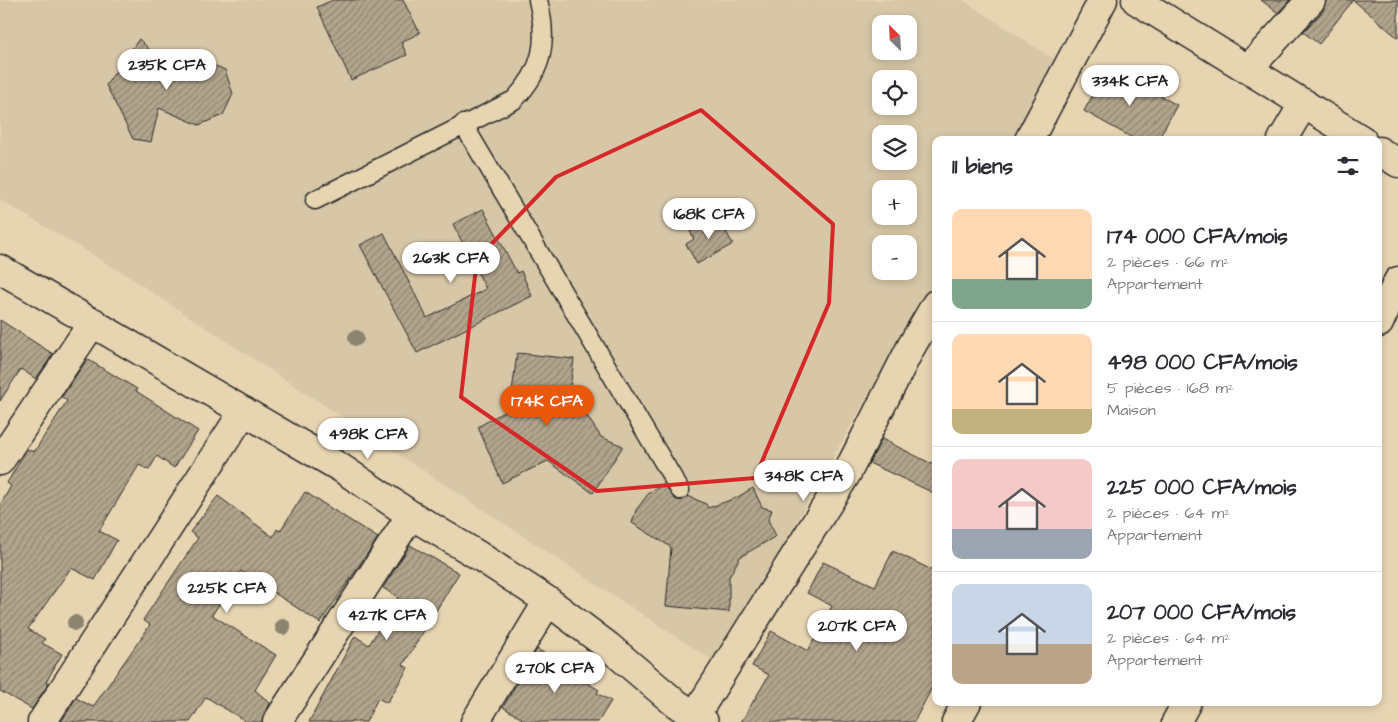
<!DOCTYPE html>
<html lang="fr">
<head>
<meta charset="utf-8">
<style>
  body { margin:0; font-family:"Architects Daughter",sans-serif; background:#f2f2f3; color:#2b2b33; height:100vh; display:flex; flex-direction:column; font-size:19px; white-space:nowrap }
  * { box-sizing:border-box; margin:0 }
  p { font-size:16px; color:#7c7c81 }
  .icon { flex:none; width:28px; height:28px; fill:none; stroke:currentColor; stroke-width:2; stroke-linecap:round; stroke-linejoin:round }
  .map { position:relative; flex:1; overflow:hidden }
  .sheet { position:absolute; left:932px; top:136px; width:450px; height:570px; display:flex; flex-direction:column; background:#fff; border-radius:10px; box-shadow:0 2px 8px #0003 }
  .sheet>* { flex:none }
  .needle { width:32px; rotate:336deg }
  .controls { position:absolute; left:872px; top:15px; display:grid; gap:10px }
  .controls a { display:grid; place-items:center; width:45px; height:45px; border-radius:10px; background:#fff; box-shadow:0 2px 8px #0003; font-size:25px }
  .price { position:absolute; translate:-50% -42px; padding:0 11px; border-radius:18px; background:#fff; color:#222; font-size:16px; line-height:32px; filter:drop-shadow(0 1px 2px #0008) }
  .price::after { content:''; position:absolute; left:50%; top:30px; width:15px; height:11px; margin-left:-8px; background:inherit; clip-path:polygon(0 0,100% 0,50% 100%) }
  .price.selected { background:#ea580c; color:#fff }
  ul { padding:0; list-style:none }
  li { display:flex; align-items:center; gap:15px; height:125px; padding:0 20px }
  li+li { border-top:1px solid #e1e1e2 }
  li span { display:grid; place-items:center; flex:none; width:140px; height:100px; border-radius:10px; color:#555 }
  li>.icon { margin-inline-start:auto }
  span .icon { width:60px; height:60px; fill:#fffc; stroke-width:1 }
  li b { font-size:21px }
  h2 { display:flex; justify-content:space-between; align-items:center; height:60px; padding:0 20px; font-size:21px }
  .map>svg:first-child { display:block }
  .built { fill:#d7c7a7; fill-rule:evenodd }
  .building { fill:url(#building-hatch); stroke:#2b2b2b }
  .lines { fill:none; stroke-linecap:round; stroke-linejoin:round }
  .lane-casing { stroke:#2b2b2b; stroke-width:21 }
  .street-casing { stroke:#2b2b2b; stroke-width:31 }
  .highway-casing { stroke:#2b2b2b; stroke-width:31 }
  .lane { stroke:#e7d5b2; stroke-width:18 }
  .street { stroke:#e7d5b2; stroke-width:28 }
  .highway { stroke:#e7d5b2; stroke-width:28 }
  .tree { fill:#8d8371 }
  .marked { fill:none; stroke:#d62828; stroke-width:4; stroke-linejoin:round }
</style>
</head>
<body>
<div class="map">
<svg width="1398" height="722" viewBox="0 0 1398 722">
  <defs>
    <pattern id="building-hatch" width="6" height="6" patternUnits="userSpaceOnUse" patternTransform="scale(1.25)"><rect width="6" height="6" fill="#b2a58d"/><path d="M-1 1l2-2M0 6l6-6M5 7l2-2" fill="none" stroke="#918773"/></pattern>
  </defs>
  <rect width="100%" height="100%" fill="#e7d5b2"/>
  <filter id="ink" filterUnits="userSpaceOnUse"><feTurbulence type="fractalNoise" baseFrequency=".02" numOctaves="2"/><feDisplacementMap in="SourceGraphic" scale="10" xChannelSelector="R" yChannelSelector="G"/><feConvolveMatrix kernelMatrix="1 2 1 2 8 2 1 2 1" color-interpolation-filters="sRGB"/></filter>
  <g filter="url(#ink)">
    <path class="built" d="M0,0H963L1058,62L1014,140H936V276L716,663L123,273L0,200ZM881,24H909V51H881ZM881,79H909V106H881ZM881,134H909V161H881ZM881,189H909V216H881ZM881,244H909V271H881Z"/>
    <path class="building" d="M333,0H403L420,33L401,42L407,55L351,80L317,7Z
      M1261,0H1290L1278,13Z
      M1326,0H1398V38L1353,0L1319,44L1303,32L1323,11Z
      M139,39L168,68L201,60L225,70L233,94L223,115L199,125L159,108L151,142L133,139L106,85Z
      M1108,67L1177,105L1158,140H1136L1084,111Z
      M483,209L517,273L521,271L532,296L417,353L360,245L384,233L427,318L486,289L453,224Z
      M717,216L733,244L697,264L686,244L694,239L690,231Z
      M0,320L53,354L36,379L21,369L0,401Z
      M517,353L574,359L568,403L579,404L576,411L587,416L601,437L623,446L593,493L548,461L502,483L478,427L510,408Z
      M87,359L137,389L136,391L198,431L174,468L157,456L149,470L139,465L99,531L117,540L95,580L71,568L28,629L45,639L42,643L62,654L46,682L49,683L32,709L0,691V505L11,486L7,483L27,449L34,452L67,401L62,397Z
      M882,439L936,466V494L869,463Z
      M664,484L675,499L681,501L688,496L706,504L708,508L736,498L753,488L762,507L772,510L768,520L776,536L740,557L729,577V612L666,606L671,547L632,523L636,510L649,493Z
      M305,492L378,538L320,623L241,571L212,615L276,655L255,690L270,703L262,722H247L206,697L190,722H61L76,698L93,707L150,625L143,620L198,538L190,532L218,496L273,537L277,529L280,531Z
      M410,545L459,573L403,665L408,668L387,703L378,698L366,722H309L355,636L369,645L398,597L383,588Z
      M893,551L936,572V680L914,722H741L769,675L752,666L771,631L808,651L832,606L807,593L823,562L875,586Z
      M537,649L578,673L576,676L599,690L597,693L611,701L598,722H527L503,707Z"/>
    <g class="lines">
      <g class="lane-casing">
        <path id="lane" d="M463,124L680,490
          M315,200L514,100C544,69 548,41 538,0"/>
      </g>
      <g class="street-casing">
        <path id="street" d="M1248,69L1311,0
          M1029,140L1103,0
          M1282,140L1304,103
          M0,269L341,468L411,515L476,554L548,601L609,647L674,702L704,722
          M1379,323L1398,281
          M0,461L93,322
          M42,722L244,411
          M277,722L411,515
          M475,722L548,601
          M691,722L847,473L911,347L936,304
          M956,722L967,702
          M1176,722L1187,702"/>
      </g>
      <g class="highway-casing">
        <path id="highway" d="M1136,0L1362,140
          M1379,151L1398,163"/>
      </g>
      <use href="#lane" class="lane"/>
      <use href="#street" class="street"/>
      <use href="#highway" class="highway"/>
    </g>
    <g class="tree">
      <circle cx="356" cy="338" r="8"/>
      <circle cx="75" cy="623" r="8"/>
      <circle cx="283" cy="627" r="8"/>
    </g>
  </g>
  <path class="marked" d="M701,110L833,224L829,303L755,478L597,491L461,397L477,259L556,177Z"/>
</svg>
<div class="controls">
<a><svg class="needle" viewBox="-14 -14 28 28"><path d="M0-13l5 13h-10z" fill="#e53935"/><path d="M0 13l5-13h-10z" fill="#7c7c81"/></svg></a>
<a><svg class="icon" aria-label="locate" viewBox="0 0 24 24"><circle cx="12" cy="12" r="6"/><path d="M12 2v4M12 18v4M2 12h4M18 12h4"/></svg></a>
<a><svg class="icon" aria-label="layers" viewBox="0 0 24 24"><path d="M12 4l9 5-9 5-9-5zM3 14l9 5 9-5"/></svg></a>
<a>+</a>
<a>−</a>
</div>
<b class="price" style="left:167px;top:91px">235K CFA</b>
<b class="price" style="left:1130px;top:107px">334K CFA</b>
<b class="price" style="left:709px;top:240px">168K CFA</b>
<b class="price" style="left:451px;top:284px">263K CFA</b>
<b class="price selected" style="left:547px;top:427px">174K CFA</b>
<b class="price" style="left:368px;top:460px">498K CFA</b>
<b class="price" style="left:804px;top:502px">348K CFA</b>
<b class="price" style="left:227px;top:614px">225K CFA</b>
<b class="price" style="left:387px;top:641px">427K CFA</b>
<b class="price" style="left:857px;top:652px">207K CFA</b>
<b class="price" style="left:555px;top:694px">270K CFA</b>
<section class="sheet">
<h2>11 biens<svg class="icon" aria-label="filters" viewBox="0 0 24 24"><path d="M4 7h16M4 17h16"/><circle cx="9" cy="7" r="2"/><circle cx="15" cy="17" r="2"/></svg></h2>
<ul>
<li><span style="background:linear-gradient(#ffd9b3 70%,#7fa58c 0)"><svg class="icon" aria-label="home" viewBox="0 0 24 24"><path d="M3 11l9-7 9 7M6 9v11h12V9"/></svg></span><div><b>174 000 CFA/mois</b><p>2 pièces · 66 m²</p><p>Appartement</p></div></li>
<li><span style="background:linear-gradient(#ffd9b3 75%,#c2b280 0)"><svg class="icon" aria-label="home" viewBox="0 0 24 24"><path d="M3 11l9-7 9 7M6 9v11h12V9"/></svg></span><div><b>498 000 CFA/mois</b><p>5 pièces · 168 m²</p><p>Maison</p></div></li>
<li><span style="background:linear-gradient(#f6c9c9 70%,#9aa5b1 0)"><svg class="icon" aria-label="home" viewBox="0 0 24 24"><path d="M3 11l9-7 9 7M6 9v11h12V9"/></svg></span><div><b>225 000 CFA/mois</b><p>2 pièces · 64 m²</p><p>Appartement</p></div></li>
<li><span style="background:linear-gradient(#c9d6e8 60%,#b9a48a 0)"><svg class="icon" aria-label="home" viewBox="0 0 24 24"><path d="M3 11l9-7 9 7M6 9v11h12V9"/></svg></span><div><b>207 000 CFA/mois</b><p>2 pièces · 64 m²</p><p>Appartement</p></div></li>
</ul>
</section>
</div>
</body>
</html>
